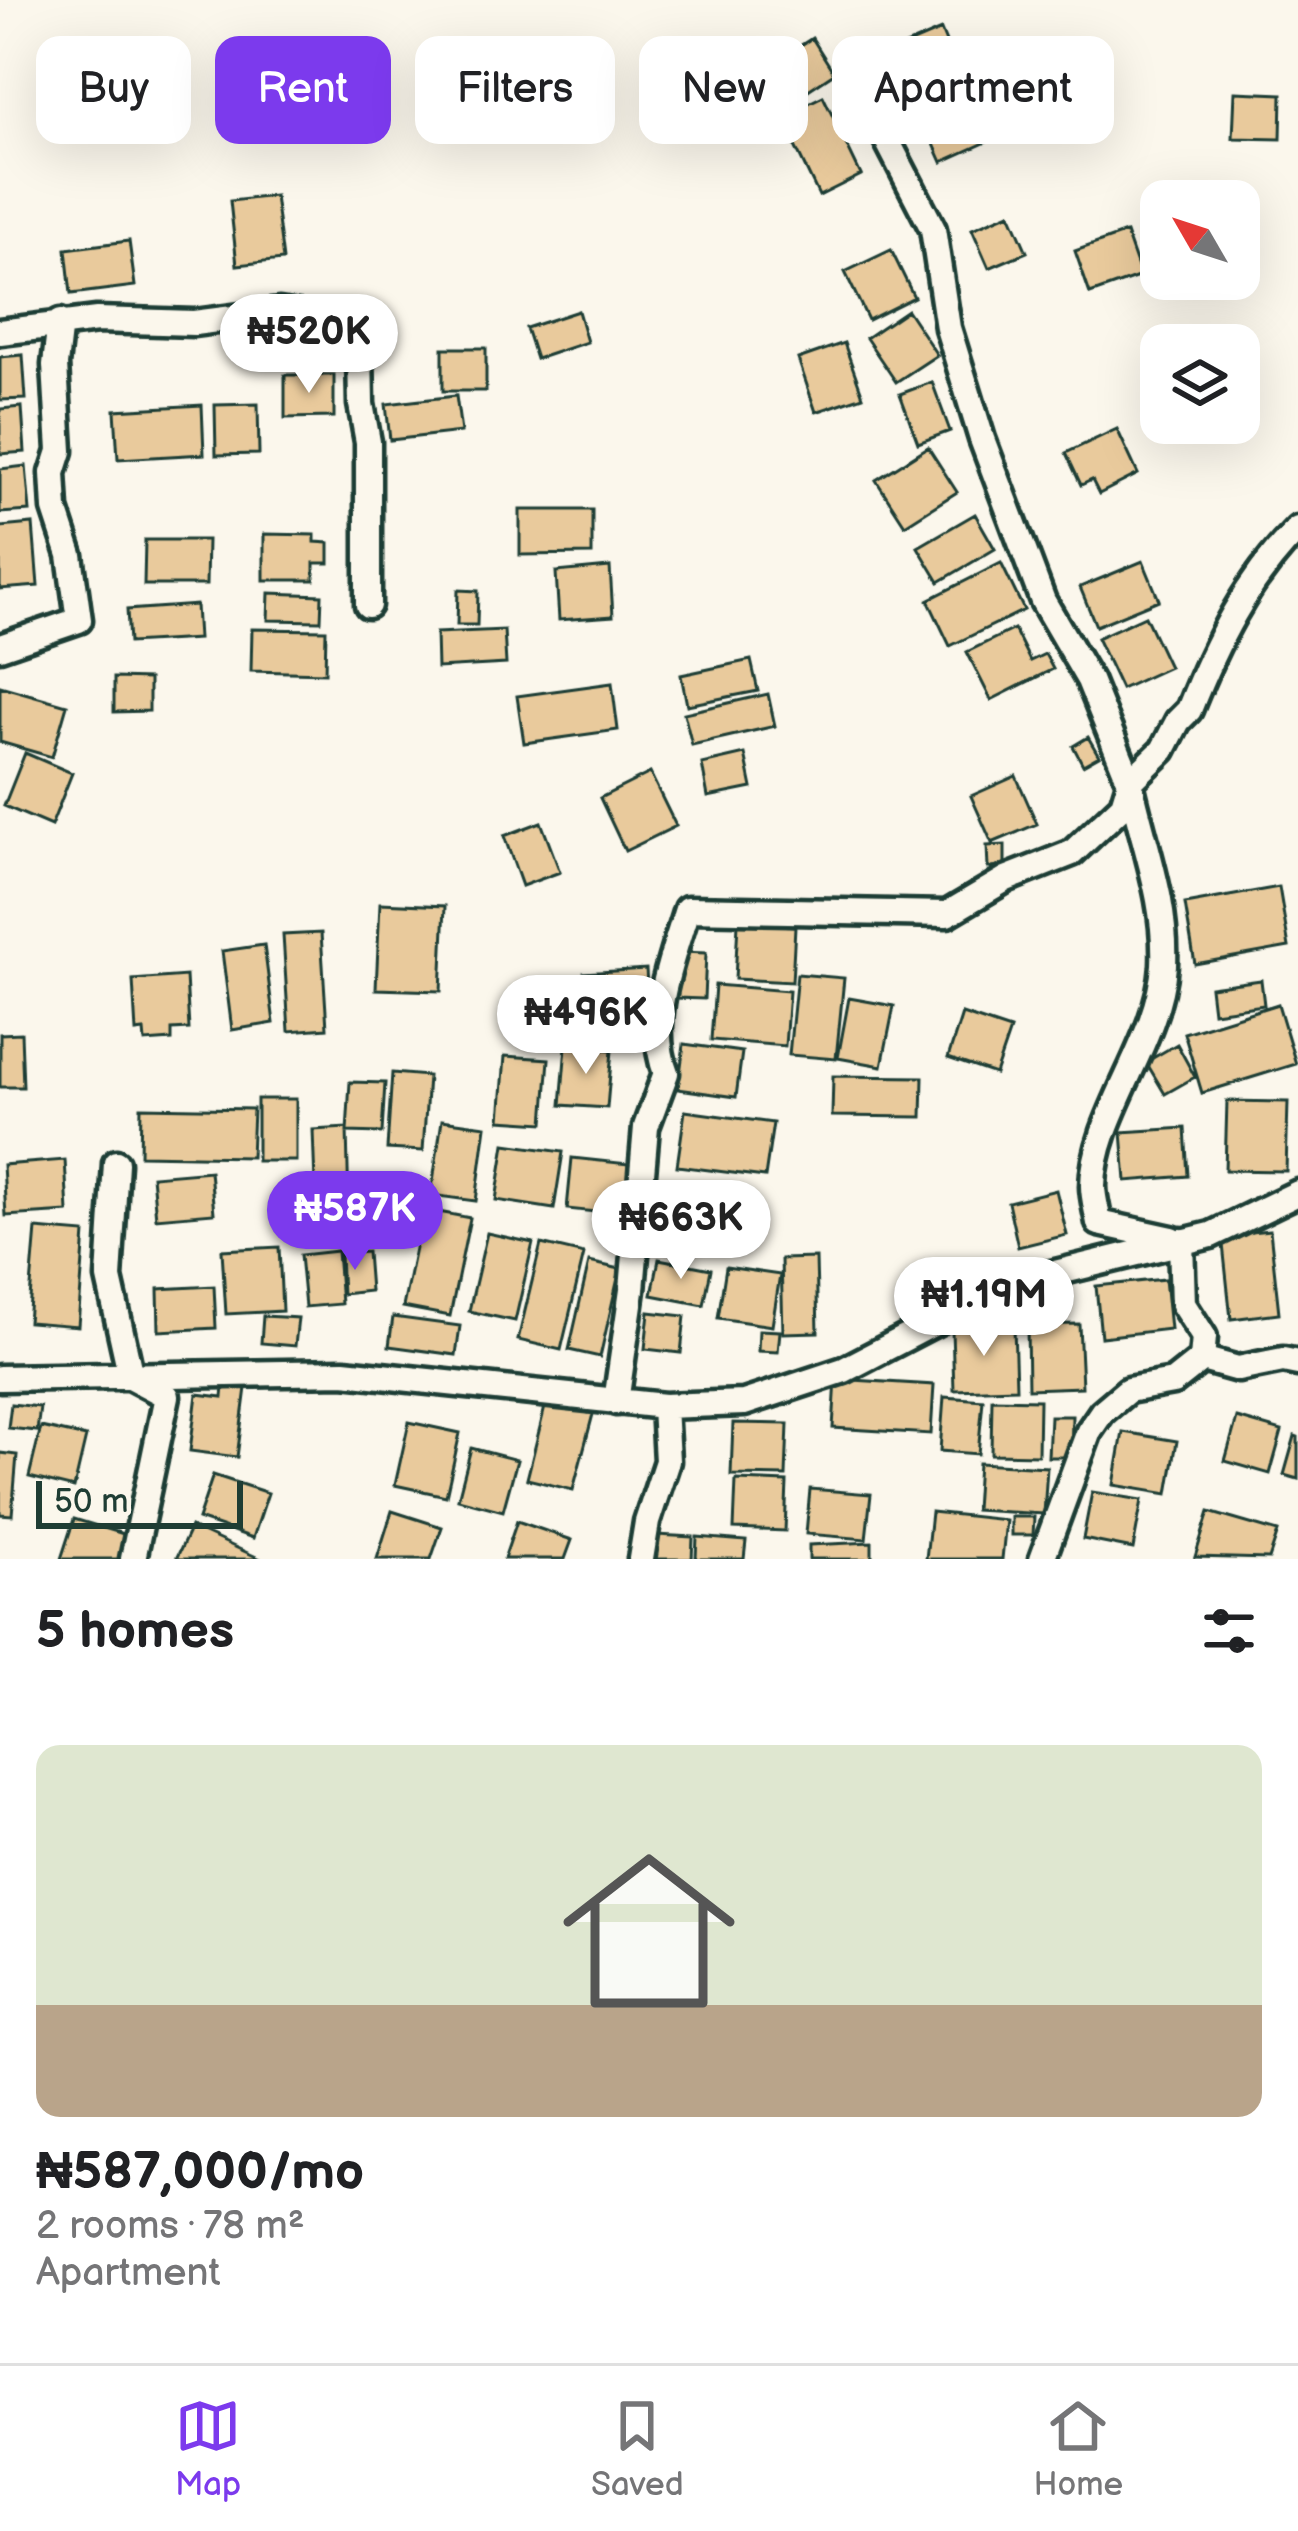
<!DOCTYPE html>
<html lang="en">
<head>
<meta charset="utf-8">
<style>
  body { margin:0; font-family:"Balsamiq Sans",sans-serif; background:#f6f6f6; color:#202124; height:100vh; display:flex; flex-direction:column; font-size:45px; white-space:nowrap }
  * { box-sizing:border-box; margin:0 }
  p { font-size:39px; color:#757577 }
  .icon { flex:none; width:66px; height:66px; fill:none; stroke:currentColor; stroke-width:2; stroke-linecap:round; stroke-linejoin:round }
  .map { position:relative; height:1559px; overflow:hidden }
  .drawer { display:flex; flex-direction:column; background:#fff; flex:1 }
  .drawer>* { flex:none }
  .top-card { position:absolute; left:36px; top:36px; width:1227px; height:108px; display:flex; gap:24px }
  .needle { width:78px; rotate:309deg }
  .tools { position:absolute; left:1140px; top:180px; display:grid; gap:24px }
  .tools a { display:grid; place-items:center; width:120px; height:120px; border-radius:24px; background:#fff; box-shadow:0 12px 48px #0002; font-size:60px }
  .scale { position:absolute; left:36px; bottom:30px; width:207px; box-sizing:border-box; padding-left:12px; border:6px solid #1f3d34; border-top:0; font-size:33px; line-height:42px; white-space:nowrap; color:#1f3d34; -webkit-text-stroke:9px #fbf7ec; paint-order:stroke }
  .price { position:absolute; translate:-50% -102px; padding:0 27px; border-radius:42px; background:#fff; color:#222; font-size:39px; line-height:78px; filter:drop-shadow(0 3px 6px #0008) }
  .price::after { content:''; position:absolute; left:50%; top:72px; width:36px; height:27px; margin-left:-18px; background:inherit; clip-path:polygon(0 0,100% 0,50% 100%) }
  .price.selected { background:#7c3aed; color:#fff }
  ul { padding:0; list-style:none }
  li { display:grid; align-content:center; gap:24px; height:636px; padding:0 36px }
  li+li { border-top:3px solid #e0e0e0 }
  li span { display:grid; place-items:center; height:372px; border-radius:24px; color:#555 }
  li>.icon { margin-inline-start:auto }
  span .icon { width:216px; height:216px; fill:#fffc; stroke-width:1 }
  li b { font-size:51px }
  h2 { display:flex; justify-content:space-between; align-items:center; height:144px; padding:0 36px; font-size:51px }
  .chip { padding:0 42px; border-radius:24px; background:#fff; box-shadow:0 12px 48px #0002; font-size:42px; line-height:108px }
  .chip.selected { background:#7c3aed; color:#fff }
  .menu { display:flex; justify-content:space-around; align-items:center; height:168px; border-top:3px solid #e0e0e0; background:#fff; font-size:33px; color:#757577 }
  .menu a { display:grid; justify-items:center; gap:6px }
  .menu .selected { color:#7c3aed }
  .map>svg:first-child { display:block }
  .building { fill:#e9ca9c; stroke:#1f3d34; stroke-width:3 }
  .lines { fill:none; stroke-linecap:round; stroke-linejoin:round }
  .minor-casing { stroke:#1f3d34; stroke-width:33 }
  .minor { stroke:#fbf7ec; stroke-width:24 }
</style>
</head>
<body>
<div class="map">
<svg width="1298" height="1559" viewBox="0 0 1298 1559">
  <rect width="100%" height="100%" fill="#fbf7ec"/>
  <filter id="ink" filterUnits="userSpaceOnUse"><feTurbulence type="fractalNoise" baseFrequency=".00833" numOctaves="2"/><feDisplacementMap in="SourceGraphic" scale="24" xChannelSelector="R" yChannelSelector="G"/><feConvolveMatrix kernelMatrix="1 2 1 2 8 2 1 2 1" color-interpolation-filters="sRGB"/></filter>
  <g filter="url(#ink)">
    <path class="building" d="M941,30L960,76L913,96L894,50Z
      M812,38L834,73L790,102L767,67Z
      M966,85L991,140L942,162L918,108Z
      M1235,92L1282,94L1281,139L1233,138Z
      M823,96L861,175L819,196L781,117Z
      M275,196L283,260L237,265L230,201Z
      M1010,213L1027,252L989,268L972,229Z
      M1126,233L1141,276L1090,294L1075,251Z
      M129,241L135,286L71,294L66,249Z
      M891,250L914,297L868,320L845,272Z
      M907,310L937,355L896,382L866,338Z
      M578,311L587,342L536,359L526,328Z
      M844,343L863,396L816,412L798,359Z
      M443,348H486V391H443Z
      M23,355L26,399L0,400V357Z
      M285,375H334V417L285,418Z
      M932,382L950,431L918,443L900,394Z
      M456,396L461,432L390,440L386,404Z
      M258,404L259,454L216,455L215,405Z
      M202,405L204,454L118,459L115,410Z
      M22,407L25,452L0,454V409Z
      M1117,429L1138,474L1099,494L1092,480L1081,485L1066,453Z
      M928,447L957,492L905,525L876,480Z
      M26,466L30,511L0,513V469Z
      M520,510H592V554L520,555Z
      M975,514L995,549L939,582L918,547Z
      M33,524L38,586L0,589V527Z
      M264,534L315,535V542L329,543V563H314V580H264Z
      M145,540H207L206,585H144Z
      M1143,561L1159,600L1096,626L1080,587Z
      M1001,563L1024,610L950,646L928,600Z
      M610,567L613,616L559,620L556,572Z
      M458,590L478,591L477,625H457Z
      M269,593L322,595L321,621L268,620Z
      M196,605L198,639L129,643L127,610Z
      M1145,616L1169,667L1121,689L1097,638Z
      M252,629L326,630L325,673L251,671Z
      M1014,629L1030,661L1045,654L1053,669L991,700L967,652Z
      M504,630L506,664L437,668L436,633Z
      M751,660L758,691L687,705L681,675Z
      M114,678L149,679V711L114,712Z
      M612,683L618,730L524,743L517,696Z
      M0,686L67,705L52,757L0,742Z
      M768,694L775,726L692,745L684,713Z
      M1088,737L1099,756L1083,765L1073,746Z
      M25,753L72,773L51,826L4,806Z
      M745,754L752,788L708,797L702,764Z
      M650,773L676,826L625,851L600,798Z
      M1016,776L1037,824L992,843L971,796Z
      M541,822L560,872L522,886L504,836Z
      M1005,845V867L988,868L987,846Z
      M1279,887L1289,947L1195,964L1185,904Z
      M380,903L445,906L441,991L376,989Z
      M738,923L795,926L792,982L735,979Z
      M321,933L327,1028L289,1031L283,935Z
      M264,945L274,1023L232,1030L222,951Z
      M679,952L706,953L704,999L676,998Z
      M646,969L649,1019L587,1023L584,973Z
      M797,974L844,978L836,1059L789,1055Z
      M186,976L189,1029L172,1030V1040L145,1042L144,1031L136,1032L133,980Z
      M1261,980L1264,1005L1213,1012L1210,987Z
      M715,985L789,991L785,1046L711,1040Z
      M849,998L894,1006L882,1066L838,1058Z
      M1278,1004L1296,1064L1202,1093L1184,1033Z
      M962,1014L1010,1030L995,1074L948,1058Z
      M21,1033L23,1087H0V1034Z
      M684,1044L742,1052L736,1097L678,1089Z
      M1177,1044L1195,1077L1165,1094L1146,1062Z
      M566,1046L612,1050L607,1108L561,1105Z
      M505,1056L549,1059L544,1123L500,1120Z
      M392,1073L428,1076L423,1151L387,1149Z
      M833,1076L923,1077L922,1117L832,1116Z
      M350,1082L385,1083L382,1133L347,1132Z
      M257,1099H296V1161H257Z
      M1227,1101L1288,1102L1286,1171L1225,1170Z
      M141,1107L253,1109L251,1157L140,1155Z
      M685,1111L773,1123L765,1177L677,1166Z
      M442,1120L486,1126L476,1201L431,1195Z
      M347,1128L349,1209L316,1211L313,1130Z
      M1185,1128L1188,1176L1126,1181L1122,1132Z
      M505,1144L563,1152L554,1209L496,1200Z
      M572,1158L629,1164L624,1215L567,1209Z
      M65,1160L68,1212L6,1216L3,1165Z
      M210,1171L214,1213L156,1218L152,1176Z
      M1056,1190L1067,1235L1018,1247L1008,1202Z
      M682,1195L752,1201L747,1248L678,1242Z
      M423,1209L470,1218L450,1316L403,1307Z
      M36,1229L85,1233L78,1326L28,1322Z
      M1270,1230L1279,1313L1231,1319L1222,1235Z
      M487,1233L533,1243L515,1321L469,1311Z
      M541,1244L584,1254L561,1350L518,1340Z
      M279,1247L282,1311L226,1314L222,1250Z
      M337,1251L341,1304L305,1307L300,1255Z
      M367,1252L370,1291L342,1294L340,1254Z
      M816,1258L818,1332L783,1333L781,1259Z
      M659,1259L711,1269L704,1305L652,1295Z
      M589,1262L620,1269L600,1357L569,1350Z
      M726,1267L780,1275L772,1326L718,1318Z
      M1165,1279L1170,1329L1101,1337L1096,1286Z
      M214,1286L216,1328L159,1331L158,1289Z
      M649,1312L685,1316L681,1353L645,1349Z
      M263,1316L298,1318L295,1346L261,1343Z
      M393,1317L460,1326L456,1355L389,1346Z
      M1079,1324L1082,1387L1028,1389L1027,1325Z
      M1014,1327L1016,1388L954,1390L952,1330Z
      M759,1330L780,1331L778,1352L758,1351Z
      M225,1377L247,1380L237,1457L190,1451L197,1394L223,1397Z
      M836,1379L934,1385L931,1434L833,1428Z
      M944,1397L983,1400L978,1454L940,1451Z
      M992,1399L1039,1400L1038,1455L991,1454Z
      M546,1403L593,1414L573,1490L527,1479Z
      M11,1404L40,1407L37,1431L8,1428Z
      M1050,1416H1072L1071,1457H1048Z
      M1237,1418L1282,1431L1270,1474L1225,1461Z
      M409,1422L460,1433L446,1496L395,1485Z
      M733,1423L788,1424L786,1476L731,1475Z
      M41,1427L86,1437L74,1488L29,1477Z
      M1123,1432L1177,1441L1168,1494L1114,1485Z
      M1295,1436L1298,1437V1479L1284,1475Z
      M471,1448L517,1460L503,1511L458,1499Z
      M0,1453L17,1455L12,1515L0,1514Z
      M978,1463L1047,1467L1044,1514L975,1510Z
      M213,1475L268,1493L253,1538L198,1519Z
      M736,1480L787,1482L785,1531L734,1529Z
      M810,1489L871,1494L866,1539L806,1534Z
      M1092,1492L1142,1500L1133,1549L1083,1539Z
      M392,1511L442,1527L431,1559H377Z
      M931,1512L1006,1520L1002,1559H926Z
      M1209,1512L1278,1532L1269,1559L1195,1557Z
      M1011,1517H1034L1033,1535H1011Z
      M74,1519L127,1535L119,1559H61Z
      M517,1521L572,1540L565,1559H504Z
      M191,1527L261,1559H176Z
      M656,1535L693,1537L692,1559H655Z
      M697,1537L746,1541L744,1559H696Z
      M872,1542V1559H809V1545Z"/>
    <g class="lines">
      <g class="minor-casing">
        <path id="minor" d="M0,332L97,320L194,323L279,312L330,320L360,352L361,404L368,442V605
          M0,647L79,620L70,555L55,509L53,473L60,451L55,365L60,322
          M116,1163L109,1278L131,1377L167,1396L133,1559
          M1172,1239L1099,1223C1097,1211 1093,1197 1093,1186C1094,1115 1159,1042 1164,965C1167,900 1143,844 1130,782L1163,750L1178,721L1189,710C1216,642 1246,581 1298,529
          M1202,1359L1238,1369L1283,1360L1298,1363
          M0,1378L344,1372L664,1406L744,1403L844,1370L961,1309L1039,1277L1211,1235L1298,1193
          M616,1402L632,1290L646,1127L666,1073C646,1022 672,959 687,909L947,914L1006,879L1072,853L1123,805L1130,782L1089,680L1043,601L982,439L948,328L933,229L875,117
          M641,1559L647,1522L667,1461L664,1406
          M1042,1559L1089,1431L1102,1412L1128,1390L1173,1382L1202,1359L1204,1337L1183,1304L1181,1241"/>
      </g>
      <use href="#minor" class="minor"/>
    </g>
  </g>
</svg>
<div class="tools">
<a><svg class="needle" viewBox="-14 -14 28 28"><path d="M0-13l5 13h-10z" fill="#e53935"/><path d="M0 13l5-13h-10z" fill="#757577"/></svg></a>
<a><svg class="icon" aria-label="layers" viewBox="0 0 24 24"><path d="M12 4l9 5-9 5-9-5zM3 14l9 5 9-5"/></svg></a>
</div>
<div class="scale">50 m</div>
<b class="price" style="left:309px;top:396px">₦520K</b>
<b class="price" style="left:586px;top:1077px">₦496K</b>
<b class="price selected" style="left:355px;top:1273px">₦587K</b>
<b class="price" style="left:681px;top:1282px">₦663K</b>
<b class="price" style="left:984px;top:1359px">₦1.19M</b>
<div class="top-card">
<a class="chip">Buy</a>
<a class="chip selected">Rent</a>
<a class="chip">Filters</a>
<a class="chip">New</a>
<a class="chip">Apartment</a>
</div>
</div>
<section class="drawer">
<h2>5 homes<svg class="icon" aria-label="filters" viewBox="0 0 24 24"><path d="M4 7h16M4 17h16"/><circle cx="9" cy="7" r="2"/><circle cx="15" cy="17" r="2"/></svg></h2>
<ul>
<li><span style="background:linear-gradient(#dfe7d0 70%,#b9a48a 0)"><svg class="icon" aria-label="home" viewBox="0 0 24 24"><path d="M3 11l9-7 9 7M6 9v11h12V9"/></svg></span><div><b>₦587,000/mo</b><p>2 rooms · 78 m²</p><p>Apartment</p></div></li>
</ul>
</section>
<nav class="menu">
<a class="selected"><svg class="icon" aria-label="map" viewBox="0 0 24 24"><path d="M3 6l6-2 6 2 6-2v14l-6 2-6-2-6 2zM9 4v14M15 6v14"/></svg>Map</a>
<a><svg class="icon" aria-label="saved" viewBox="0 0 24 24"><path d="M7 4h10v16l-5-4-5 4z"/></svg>Saved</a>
<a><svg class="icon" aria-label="home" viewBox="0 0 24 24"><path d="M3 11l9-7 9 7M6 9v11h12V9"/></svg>Home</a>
</nav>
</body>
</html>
